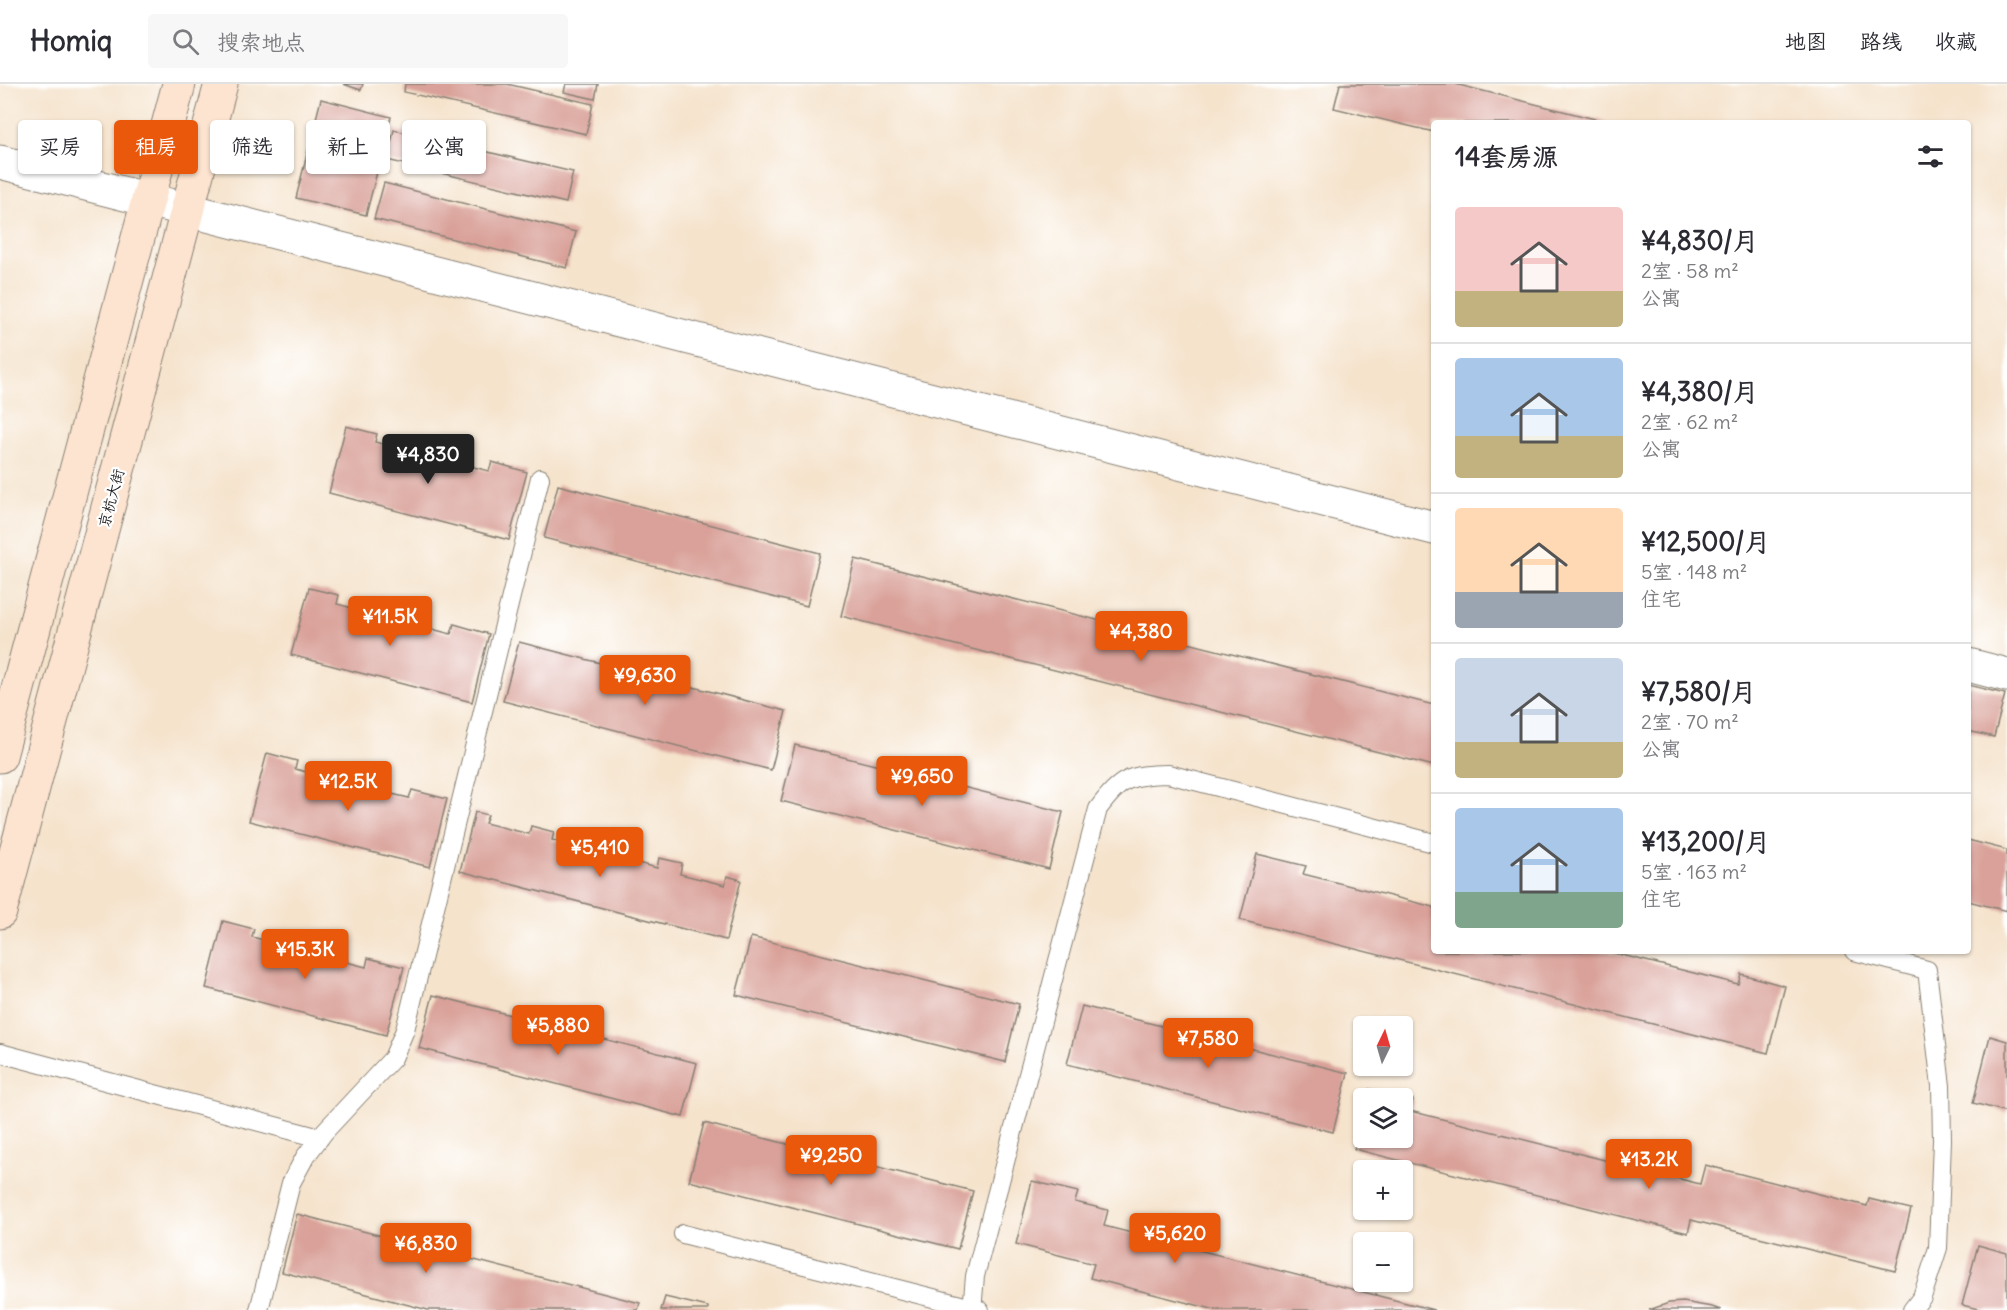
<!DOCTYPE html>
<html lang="zh">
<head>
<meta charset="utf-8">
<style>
  body { margin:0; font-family:Delius,"LXGW WenKai TC",sans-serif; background:#f7f7f7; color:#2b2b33; height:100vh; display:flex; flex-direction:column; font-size:22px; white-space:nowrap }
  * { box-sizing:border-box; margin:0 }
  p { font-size:20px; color:#7c7c81 }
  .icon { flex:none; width:33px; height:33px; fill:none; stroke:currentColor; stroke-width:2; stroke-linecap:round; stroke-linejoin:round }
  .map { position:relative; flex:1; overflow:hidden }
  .details { position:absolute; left:1431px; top:36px; width:540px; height:834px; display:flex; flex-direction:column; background:#fff; border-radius:6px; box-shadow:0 2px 4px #0004 }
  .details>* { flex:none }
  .hud { position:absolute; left:18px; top:36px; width:570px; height:54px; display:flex; gap:12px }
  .needle { width:39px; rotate:5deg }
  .tools { position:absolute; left:1353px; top:932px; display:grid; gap:12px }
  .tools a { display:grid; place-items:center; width:60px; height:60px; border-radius:6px; background:#fff; box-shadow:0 2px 4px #0004; font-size:30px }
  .price { position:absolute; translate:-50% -51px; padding:0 14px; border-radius:6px; background:#ea580c; color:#fff; font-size:20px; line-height:39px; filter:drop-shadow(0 2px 3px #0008) }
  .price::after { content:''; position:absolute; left:50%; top:36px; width:18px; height:14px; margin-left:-9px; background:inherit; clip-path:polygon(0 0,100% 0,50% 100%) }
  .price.on { background:#222; color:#fff }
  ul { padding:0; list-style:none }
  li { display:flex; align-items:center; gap:18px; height:150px; padding:0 24px }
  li+li { border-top:2px solid #e1e1e2 }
  li span { display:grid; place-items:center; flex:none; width:168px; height:120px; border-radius:6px; color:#555 }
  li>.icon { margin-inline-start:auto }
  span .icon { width:72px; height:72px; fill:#fffc; stroke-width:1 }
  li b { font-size:26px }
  h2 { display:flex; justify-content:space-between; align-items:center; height:72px; padding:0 24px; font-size:26px }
  .pill { padding:0 21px; border-radius:6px; background:#fff; box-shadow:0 2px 4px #0004; font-size:21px; line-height:54px }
  .pill.on { background:#ea580c; color:#fff }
  header { display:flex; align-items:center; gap:36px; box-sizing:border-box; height:84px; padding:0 30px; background:#fff; border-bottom:2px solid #e1e1e2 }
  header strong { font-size:28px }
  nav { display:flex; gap:33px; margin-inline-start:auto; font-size:21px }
  .search { width:420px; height:54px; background:#f7f7f7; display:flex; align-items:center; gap:15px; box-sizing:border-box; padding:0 21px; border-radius:6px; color:#7c7c81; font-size:22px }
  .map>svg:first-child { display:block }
  .building { fill:#d9a199 }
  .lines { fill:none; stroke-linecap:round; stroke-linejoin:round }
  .lane-casing { stroke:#888074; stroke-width:20 }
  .street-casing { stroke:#888074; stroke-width:35 }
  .secondary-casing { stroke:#888074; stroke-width:35 }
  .lane { stroke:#fff; stroke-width:18 }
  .street { stroke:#fff; stroke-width:33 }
  .secondary { stroke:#fde4d0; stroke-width:33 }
  .labels { text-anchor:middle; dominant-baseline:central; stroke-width:4.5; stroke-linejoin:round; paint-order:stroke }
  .street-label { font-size:15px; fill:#1c1c1c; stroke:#fff }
</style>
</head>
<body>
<header>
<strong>Homiq</strong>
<div class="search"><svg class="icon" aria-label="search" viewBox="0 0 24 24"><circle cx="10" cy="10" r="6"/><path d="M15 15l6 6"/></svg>搜索地点</div>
<nav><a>地图</a><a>路线</a><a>收藏</a></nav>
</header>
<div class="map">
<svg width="2007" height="1226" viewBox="0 0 2007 1226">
  <rect width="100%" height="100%" fill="#fff"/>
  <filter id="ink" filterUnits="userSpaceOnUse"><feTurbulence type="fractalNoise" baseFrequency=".0167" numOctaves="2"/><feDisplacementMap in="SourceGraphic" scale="12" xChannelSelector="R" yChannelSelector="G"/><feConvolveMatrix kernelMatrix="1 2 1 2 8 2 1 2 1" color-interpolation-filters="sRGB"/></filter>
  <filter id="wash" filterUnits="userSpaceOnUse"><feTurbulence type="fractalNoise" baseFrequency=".008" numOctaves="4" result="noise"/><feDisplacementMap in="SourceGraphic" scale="24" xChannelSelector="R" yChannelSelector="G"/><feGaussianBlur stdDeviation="1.35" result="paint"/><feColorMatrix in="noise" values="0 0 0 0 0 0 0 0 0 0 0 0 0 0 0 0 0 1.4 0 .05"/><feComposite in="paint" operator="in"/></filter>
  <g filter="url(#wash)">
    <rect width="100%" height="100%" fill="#f5e3cc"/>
    <g id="blocks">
      <path class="building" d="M343,0H363L361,6Z
        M405,0H507L593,20L586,50L404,8Z
        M566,0H598L595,15L564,8Z
        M1340,0H1455L1611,39H1434V48L1334,24Z
        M321,15L391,33L366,131L296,114Z
        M394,46L573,88L566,119L387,76Z
        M384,99L576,148L567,184L374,135Z
        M346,342L377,350L375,358L421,370L423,361L453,369L451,377L489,387L492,378L527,388L509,456L329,409Z
        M558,401L820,469L807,522L544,454Z
        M855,475L1434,621V682L841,532Z
        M309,504L339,511L337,520L383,532L386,523L415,530L413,540L451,550L454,540L489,550L472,618L291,571Z
        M519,558L786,627L771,686L503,617Z
        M1968,601L2005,610L1994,653L1968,647Z
        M795,661L1063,728L1049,785L781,717Z
        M267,669L297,677L295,685L341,697L344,688L373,696L371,705L409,714L412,706L447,715L430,783L249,737Z
        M475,728L488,731L485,739L529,750L531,742L554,748L552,756L596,768L599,759L619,764L616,773L657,784L659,774L682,779L680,790L725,801L727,792L741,796L726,856L460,787Z
        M1968,756L2007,766V827L1968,817Z
        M1257,770L1306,782L1303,790L1434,823V867H1606L1738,900L1741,890L1785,902L1768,969L1240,836Z
        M223,837L254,845L252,853L298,865L300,856L330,863L327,873L366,883L368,874L404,883L386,951L206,904Z
        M751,853L1019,920L1005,978L736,911Z
        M433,911L697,979L683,1033L419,964Z
        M1082,922L1348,989L1333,1048L1067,980Z
        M1990,952L2007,957V1028L1973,1019Z
        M1369,1005L1413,1016L1410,1027L1700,1100L1705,1081L1867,1122L1869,1115L1911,1125L1895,1187L1691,1136L1688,1149L1354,1065L1363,1029L1364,1053H1402V1014H1366Z
        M704,1039L973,1107L958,1165L689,1097Z
        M1032,1097L1078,1108L1075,1118L1108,1126L1104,1142L1434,1226H1216L1090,1194L1094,1180L1016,1160Z
        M297,1130L640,1219L638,1226H428L282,1188Z
        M1978,1161L2007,1169V1226H1982L1962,1221Z
        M665,1213L708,1223V1226H661Z
        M1683,1218L1712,1223L1721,1226H1649L1669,1219Z"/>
    </g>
  </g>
  <g filter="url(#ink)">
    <use href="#blocks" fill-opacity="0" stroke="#888074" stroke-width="1.5"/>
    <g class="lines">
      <g class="lane-casing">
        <path id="lane" d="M1854,867L1927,886L1941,1002L1942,1056L1938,1164L1922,1213L1912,1226
          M0,969L320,1054
          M683,1150L980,1226
          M259,1226L291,1099L305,1073L325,1047L393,974L405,946L540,394
          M972,1226L975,1192L1098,725C1121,694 1129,691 1168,690L1434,759"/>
      </g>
      <g class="street-casing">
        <path id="street" d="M0,78L1434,444
          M1968,581L2007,591"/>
      </g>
      <g class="secondary-casing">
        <path id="secondary" d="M0,672L179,0
          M0,828L221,0"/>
      </g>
      <use href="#lane" class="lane"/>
      <use href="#street" class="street"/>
      <use href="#secondary" class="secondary"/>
    </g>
  </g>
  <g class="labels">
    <g class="street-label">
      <text transform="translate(111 414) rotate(-75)">京杭大街</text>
    </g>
  </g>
</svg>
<div class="tools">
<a><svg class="needle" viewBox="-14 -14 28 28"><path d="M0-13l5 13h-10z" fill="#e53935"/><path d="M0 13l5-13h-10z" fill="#7c7c81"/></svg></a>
<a><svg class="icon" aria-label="layers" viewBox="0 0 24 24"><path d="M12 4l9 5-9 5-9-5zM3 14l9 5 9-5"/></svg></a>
<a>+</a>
<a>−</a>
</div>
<b class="price on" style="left:428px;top:401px">¥4,830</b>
<b class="price" style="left:390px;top:563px">¥11.5K</b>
<b class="price" style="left:1141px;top:578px">¥4,380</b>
<b class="price" style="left:645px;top:622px">¥9,630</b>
<b class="price" style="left:922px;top:723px">¥9,650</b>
<b class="price" style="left:348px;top:728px">¥12.5K</b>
<b class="price" style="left:600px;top:794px">¥5,410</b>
<b class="price" style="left:305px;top:896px">¥15.3K</b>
<b class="price" style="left:558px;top:972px">¥5,880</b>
<b class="price" style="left:1208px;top:985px">¥7,580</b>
<b class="price" style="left:831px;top:1102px">¥9,250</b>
<b class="price" style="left:1649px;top:1106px">¥13.2K</b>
<b class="price" style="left:1175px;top:1180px">¥5,620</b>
<b class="price" style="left:426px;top:1190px">¥6,830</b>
<div class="hud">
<a class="pill">买房</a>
<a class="pill on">租房</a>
<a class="pill">筛选</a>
<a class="pill">新上</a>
<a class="pill">公寓</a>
</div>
<section class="details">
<h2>14套房源<svg class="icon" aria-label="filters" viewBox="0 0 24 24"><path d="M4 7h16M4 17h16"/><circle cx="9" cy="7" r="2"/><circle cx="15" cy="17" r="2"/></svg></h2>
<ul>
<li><span style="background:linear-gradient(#f6c9c9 70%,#c2b280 0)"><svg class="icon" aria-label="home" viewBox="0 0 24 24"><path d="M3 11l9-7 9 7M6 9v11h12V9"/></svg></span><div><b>¥4,830/月</b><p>2室 · 58 m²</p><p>公寓</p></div></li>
<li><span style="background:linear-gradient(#a9c7e8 65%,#c2b280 0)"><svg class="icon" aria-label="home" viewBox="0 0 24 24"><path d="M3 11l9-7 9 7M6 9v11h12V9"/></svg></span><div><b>¥4,380/月</b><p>2室 · 62 m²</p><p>公寓</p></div></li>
<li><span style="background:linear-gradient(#ffd9b3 70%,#9aa5b1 0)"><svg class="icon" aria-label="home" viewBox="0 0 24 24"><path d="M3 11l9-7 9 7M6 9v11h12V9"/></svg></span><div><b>¥12,500/月</b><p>5室 · 148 m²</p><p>住宅</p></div></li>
<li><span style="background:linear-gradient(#c9d6e8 70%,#c2b280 0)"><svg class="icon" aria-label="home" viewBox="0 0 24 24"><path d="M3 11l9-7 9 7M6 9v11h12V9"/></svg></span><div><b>¥7,580/月</b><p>2室 · 70 m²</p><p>公寓</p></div></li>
<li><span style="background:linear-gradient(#a9c7e8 70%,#7fa58c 0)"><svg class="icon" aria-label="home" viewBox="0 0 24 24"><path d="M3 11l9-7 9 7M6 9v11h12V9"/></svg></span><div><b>¥13,200/月</b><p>5室 · 163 m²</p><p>住宅</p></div></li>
</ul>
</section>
</div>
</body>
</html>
